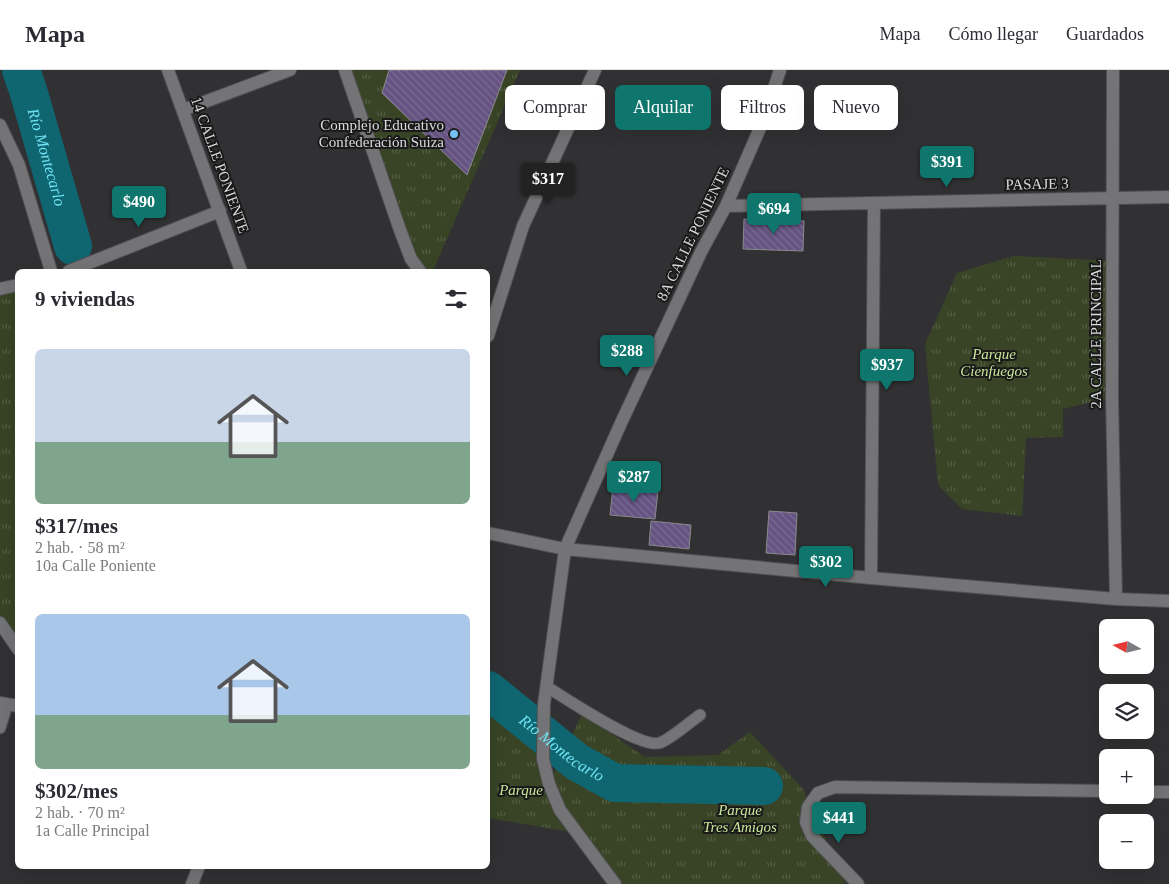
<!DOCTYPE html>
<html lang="es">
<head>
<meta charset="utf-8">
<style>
  body { margin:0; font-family:"Times New Roman",serif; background:#f7f7f7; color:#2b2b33; height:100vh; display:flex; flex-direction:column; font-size:19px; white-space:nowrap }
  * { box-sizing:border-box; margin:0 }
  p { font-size:16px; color:#7c7c81 }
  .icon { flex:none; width:28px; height:28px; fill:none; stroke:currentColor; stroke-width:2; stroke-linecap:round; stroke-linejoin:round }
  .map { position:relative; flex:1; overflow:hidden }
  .panel { position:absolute; left:15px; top:199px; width:475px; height:600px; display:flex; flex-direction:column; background:#fff; border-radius:8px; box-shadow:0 5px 20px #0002 }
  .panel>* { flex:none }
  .hud { position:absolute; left:505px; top:15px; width:475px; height:45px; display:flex; gap:10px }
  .needle { width:32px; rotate:278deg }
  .tools { position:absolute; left:1099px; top:549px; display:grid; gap:10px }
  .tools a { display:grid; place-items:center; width:55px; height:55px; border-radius:8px; background:#fff; box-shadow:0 5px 20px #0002; font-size:25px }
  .price { position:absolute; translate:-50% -42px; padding:0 11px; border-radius:5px; background:#0f766e; color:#fff; font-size:16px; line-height:32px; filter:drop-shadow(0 1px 2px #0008) }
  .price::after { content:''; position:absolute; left:50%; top:30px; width:15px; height:11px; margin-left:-8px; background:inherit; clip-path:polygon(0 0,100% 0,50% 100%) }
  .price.on { background:#222; color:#fff }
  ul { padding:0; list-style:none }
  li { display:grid; align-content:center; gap:10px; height:265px; padding:0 20px }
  li span { display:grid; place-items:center; height:155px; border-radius:8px; color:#555 }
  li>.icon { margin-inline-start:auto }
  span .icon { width:90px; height:90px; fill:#fffc; stroke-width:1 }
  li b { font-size:21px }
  h2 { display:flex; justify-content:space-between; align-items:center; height:60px; padding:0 20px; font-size:21px }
  .tag { padding:0 18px; border-radius:8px; background:#fff; box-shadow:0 5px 20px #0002; font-size:18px; line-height:45px }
  .tag.on { background:#0f766e; color:#fff }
  header { display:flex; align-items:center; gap:30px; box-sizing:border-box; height:70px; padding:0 25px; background:#fff; border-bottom:1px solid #e1e1e2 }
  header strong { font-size:24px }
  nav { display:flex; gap:28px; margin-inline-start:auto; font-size:18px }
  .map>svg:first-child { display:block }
  .park { fill:url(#park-tufts) }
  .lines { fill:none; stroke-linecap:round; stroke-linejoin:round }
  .river { stroke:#0f6671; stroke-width:38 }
  .building { fill:url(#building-back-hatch); stroke:#8b8a8e }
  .lane-casing { stroke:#4f4f51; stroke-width:13 }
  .street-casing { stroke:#4f4f51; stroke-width:14 }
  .secondary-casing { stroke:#4f4f51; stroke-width:14 }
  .lane { stroke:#747477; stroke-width:11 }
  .street { stroke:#747477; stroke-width:12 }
  .secondary { stroke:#747477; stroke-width:12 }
  .poi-dot { fill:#77bff7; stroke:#19191a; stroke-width:2 }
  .labels { text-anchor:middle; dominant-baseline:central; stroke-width:4; stroke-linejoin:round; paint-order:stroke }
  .poi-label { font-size:15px; fill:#dbdbdd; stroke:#19191a; text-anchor:end }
  .street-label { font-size:15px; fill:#dbdbdd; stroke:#19191a }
  .park-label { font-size:15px; font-style:italic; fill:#c9e799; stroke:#19191a }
  .water-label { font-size:16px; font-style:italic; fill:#6fe3f3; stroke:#19191a }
</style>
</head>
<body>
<header>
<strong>Mapa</strong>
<nav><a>Mapa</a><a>Cómo llegar</a><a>Guardados</a></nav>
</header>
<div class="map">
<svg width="1169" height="814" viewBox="0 0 1169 814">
  <defs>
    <pattern id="park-tufts" width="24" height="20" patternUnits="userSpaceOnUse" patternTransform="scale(1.25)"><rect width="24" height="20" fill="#384425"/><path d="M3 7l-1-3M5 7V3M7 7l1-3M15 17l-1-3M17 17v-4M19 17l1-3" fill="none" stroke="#545e44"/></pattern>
    <pattern id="building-back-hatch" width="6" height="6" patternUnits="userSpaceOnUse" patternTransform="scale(1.25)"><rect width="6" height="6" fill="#655382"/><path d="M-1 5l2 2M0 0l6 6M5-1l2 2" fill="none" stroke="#7a6b93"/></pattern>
  </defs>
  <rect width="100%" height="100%" fill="#313134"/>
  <path class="park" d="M346,0H520L433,201H423Z
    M1014,186L1113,191L1112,327L1063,339V367L1026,368L1022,446L962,439L938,415L925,274L957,203Z
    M17,220V571L0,549V221Z
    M488,620L492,623L543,689L552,707L582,644L645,687L718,685L750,662L803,719L846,814H619L577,763L488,748Z"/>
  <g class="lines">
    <g class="river">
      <path id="s1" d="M21,0L28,20L73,176"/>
      <path id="s2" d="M488,620L577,692L615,713L764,716"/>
    </g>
  </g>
  <path class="building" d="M389,0H507L467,105L382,23Z
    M744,149L804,151L803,181L743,179Z
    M613,417L658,421L655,449L610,445Z
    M769,441L797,443L795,485L766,483Z
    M651,451L691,455L689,479L649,475Z"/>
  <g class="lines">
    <g class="lane-casing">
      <path id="lane" d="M547,617C567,629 639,678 659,673C668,671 691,651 700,645
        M0,658L7,635"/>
    </g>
    <g class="street-casing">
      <path id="street" d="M345,0L400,160L411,189L420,201
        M1113,0L1112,327L1116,529
        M183,40L290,0
        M0,55L19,95L51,201
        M726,136L1169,127
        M69,201L220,141
        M0,219L18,215
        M488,266L523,156L595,0
        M871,508L874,133
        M0,553L18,579
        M0,633L18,636
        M1145,722H1169
        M192,814L199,796
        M858,814L812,766L806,752L808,737L818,723L835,717L1108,721"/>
    </g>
    <g class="secondary-casing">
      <path id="secondary" d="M168,0L241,201
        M488,463L565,479L871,508L1116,529L1169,531
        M615,814L560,740L549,714L543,689L544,634L565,479L621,353L701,182L726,136L764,49L780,0"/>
    </g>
    <use href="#lane" class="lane"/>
    <use href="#street" class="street"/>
    <use href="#secondary" class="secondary"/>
  </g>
  <circle class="poi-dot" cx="454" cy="64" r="5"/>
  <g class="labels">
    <g class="poi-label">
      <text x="444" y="55">Complejo Educativo<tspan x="444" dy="17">Confederación Suiza</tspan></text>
    </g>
    <g class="street-label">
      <text transform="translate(220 95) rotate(70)">14 CALLE PONIENTE</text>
      <text transform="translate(1037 114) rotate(-1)">PASAJE 3</text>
      <text transform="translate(693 164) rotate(-64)">8A CALLE PONIENTE</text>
      <text transform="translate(1096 264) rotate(-90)">2A CALLE PRINCIPAL</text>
    </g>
    <g class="park-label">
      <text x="994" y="284">Parque<tspan x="994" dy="17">Cienfuegos</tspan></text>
      <text x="521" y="720">Parque</text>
      <text x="740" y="740">Parque<tspan x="740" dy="17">Tres Amigos</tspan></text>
    </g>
    <g class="water-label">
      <text stroke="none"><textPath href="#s1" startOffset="91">Río Montecarlo</textPath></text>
      <text stroke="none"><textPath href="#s2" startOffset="94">Río Montecarlo</textPath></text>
    </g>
  </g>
</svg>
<div class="tools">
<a><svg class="needle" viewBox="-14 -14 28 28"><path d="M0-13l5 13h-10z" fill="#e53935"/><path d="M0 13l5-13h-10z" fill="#7c7c81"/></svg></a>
<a><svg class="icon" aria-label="layers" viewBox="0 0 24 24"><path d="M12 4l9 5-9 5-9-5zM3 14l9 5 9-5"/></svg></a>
<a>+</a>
<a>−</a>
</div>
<b class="price" style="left:947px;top:118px">$391</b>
<b class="price on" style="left:548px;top:135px">$317</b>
<b class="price" style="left:139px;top:158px">$490</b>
<b class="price" style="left:774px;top:165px">$694</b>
<b class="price" style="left:627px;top:307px">$288</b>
<b class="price" style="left:887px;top:321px">$937</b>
<b class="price" style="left:634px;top:433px">$287</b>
<b class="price" style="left:826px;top:518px">$302</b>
<b class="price" style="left:839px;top:774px">$441</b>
<div class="hud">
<a class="tag">Comprar</a>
<a class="tag on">Alquilar</a>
<a class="tag">Filtros</a>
<a class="tag">Nuevo</a>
</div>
<section class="panel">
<h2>9 viviendas<svg class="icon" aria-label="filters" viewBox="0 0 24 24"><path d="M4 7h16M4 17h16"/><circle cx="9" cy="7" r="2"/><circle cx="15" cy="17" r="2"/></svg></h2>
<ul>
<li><span style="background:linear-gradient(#c9d6e8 60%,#7fa58c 0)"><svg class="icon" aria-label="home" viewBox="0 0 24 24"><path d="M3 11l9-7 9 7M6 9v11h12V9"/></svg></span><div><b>$317/mes</b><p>2 hab. · 58 m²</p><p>10a Calle Poniente</p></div></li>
<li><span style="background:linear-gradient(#a9c7e8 65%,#7fa58c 0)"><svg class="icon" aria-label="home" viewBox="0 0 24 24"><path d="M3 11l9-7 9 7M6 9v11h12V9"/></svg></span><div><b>$302/mes</b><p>2 hab. · 70 m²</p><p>1a Calle Principal</p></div></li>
</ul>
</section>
</div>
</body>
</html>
